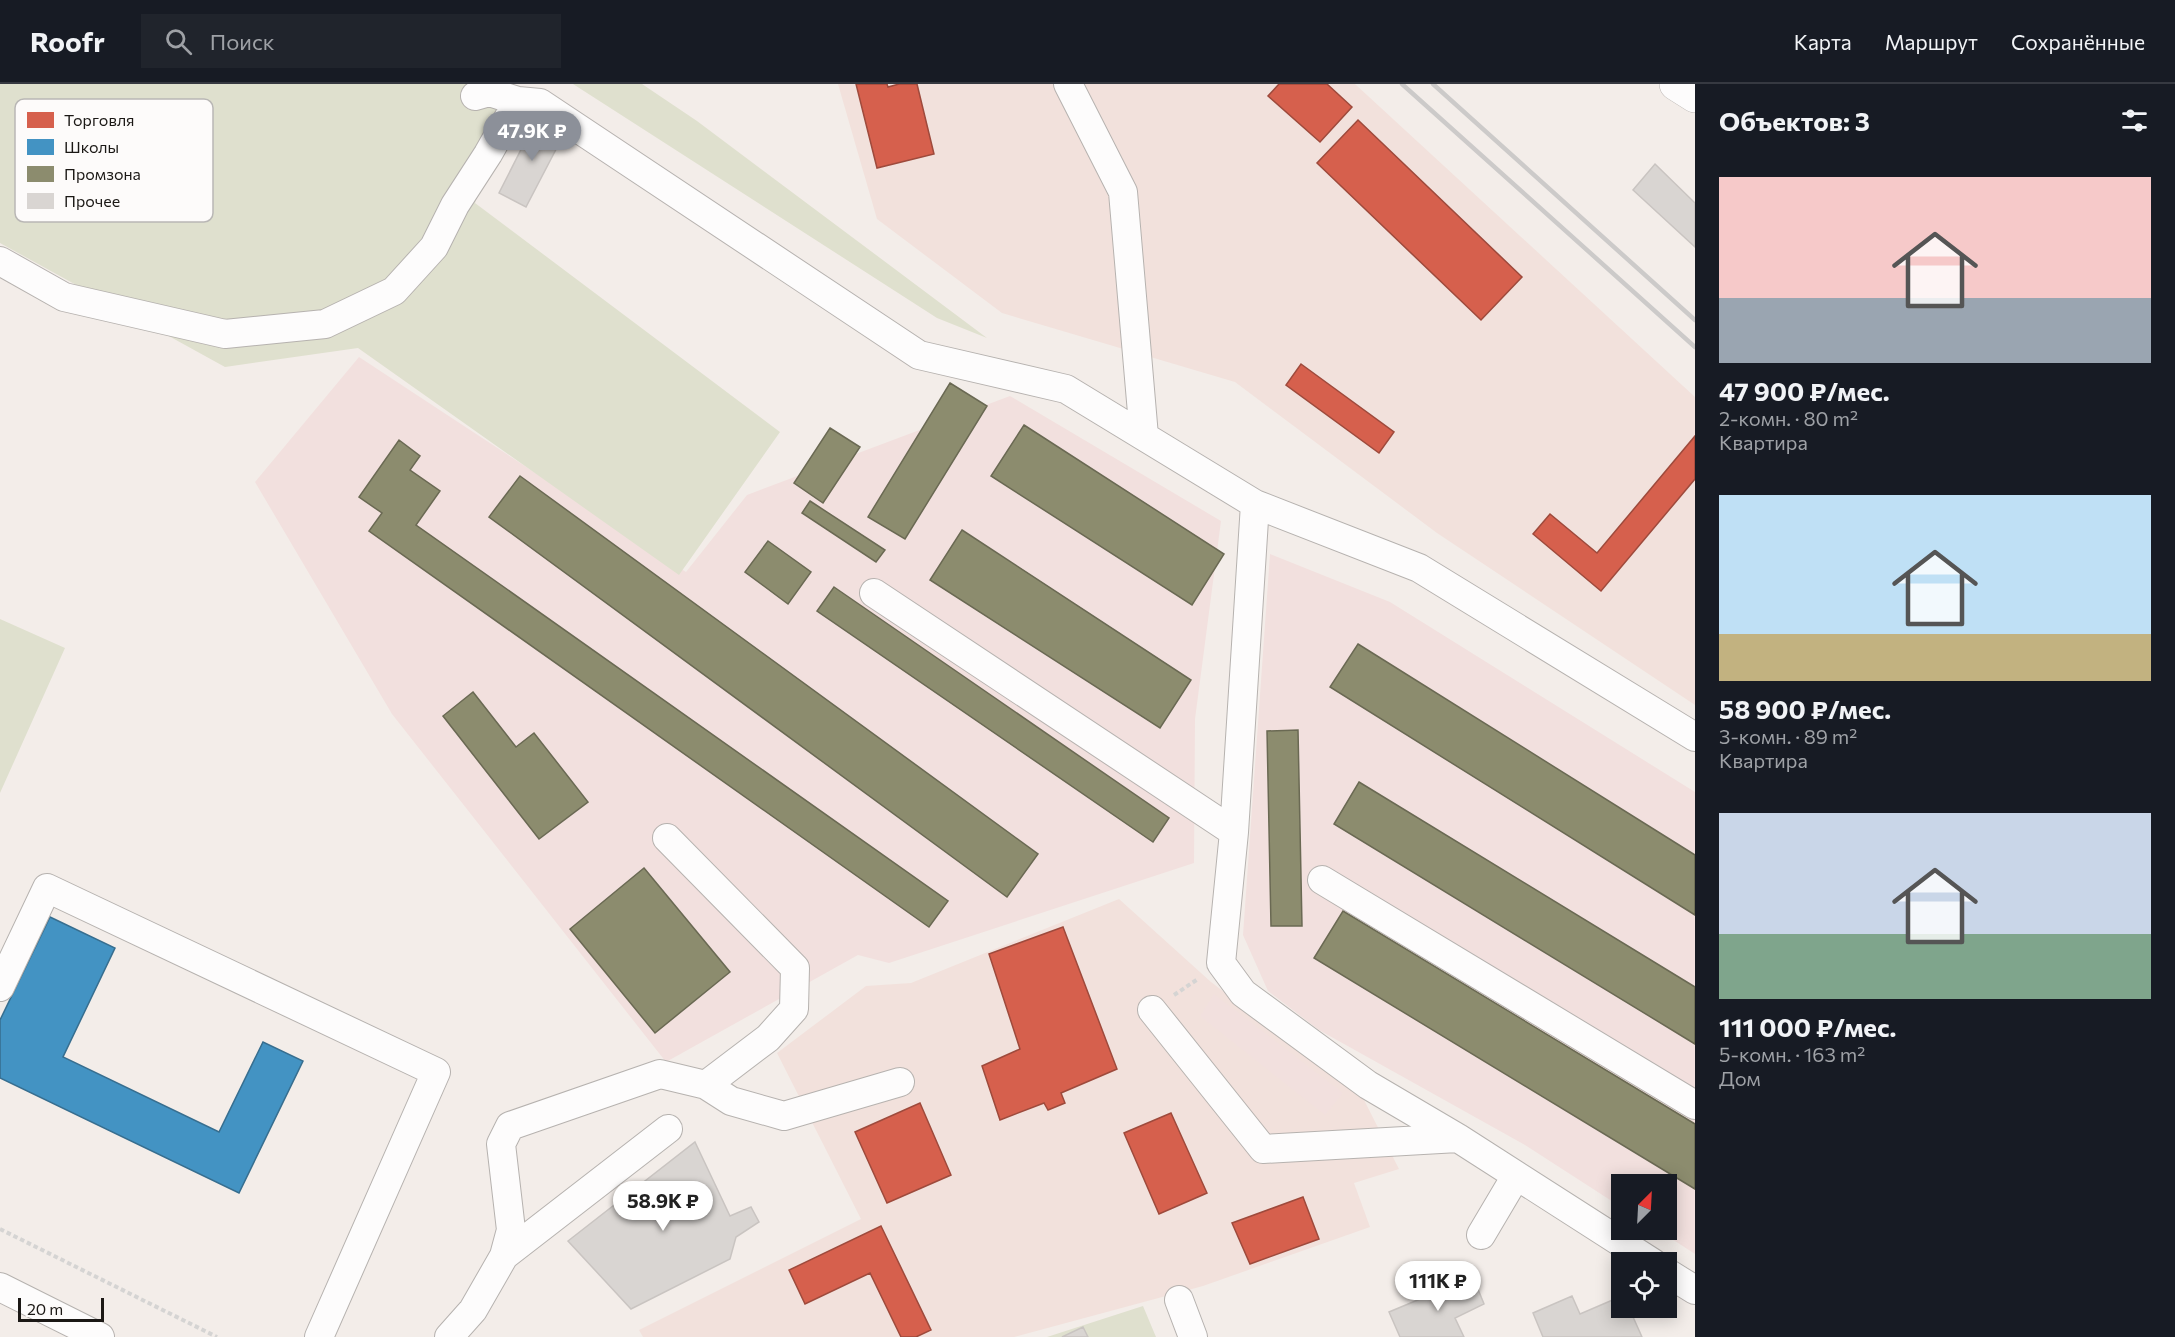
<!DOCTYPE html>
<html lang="ru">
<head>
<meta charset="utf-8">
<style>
  body { margin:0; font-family:Commissioner,sans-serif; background:#20242c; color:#f1f3f6; height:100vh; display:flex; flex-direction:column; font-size:22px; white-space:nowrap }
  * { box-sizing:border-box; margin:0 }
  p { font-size:20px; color:#9ea1a6 }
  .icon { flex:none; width:33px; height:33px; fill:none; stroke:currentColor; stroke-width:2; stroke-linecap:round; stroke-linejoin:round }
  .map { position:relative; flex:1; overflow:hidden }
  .sheet { display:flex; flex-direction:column; background:#171b24; width:480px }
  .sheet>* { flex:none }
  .needle { width:39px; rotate:24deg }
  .fabs { position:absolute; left:1611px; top:1090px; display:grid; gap:12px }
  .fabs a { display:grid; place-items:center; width:66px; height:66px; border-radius:0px; background:#171b24; box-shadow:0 3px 15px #0003; font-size:30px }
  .scale { position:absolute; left:18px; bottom:15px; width:86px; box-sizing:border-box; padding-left:6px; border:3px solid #1b1815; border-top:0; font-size:16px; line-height:21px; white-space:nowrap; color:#1b1815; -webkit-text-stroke:4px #fdfbfa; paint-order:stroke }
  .price { position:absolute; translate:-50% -51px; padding:0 14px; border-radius:21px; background:#fff; color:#222; font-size:20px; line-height:39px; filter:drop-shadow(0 2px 3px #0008) }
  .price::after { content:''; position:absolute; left:50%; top:36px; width:18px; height:14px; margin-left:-9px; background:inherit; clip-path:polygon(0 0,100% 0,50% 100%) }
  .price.current { background:#8c9099; color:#fff }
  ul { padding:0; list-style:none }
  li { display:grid; align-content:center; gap:12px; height:318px; padding:0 24px }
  li span { display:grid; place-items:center; height:186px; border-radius:0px; color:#555 }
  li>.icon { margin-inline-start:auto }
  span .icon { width:108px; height:108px; fill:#fffc; stroke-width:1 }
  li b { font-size:26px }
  h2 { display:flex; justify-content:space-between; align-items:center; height:72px; padding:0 24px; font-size:26px }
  header { display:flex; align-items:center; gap:36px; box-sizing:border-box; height:84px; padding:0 30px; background:#171b24; border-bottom:2px solid #363941 }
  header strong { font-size:28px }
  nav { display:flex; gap:33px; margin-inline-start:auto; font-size:21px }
  .search { width:420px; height:54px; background:#20242c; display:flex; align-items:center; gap:15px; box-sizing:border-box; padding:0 21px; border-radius:0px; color:#9ea1a6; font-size:22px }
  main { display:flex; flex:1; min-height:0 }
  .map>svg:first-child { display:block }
  .commercial { fill:#f2e1dc }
  .industrial { fill:#f2e0de }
  .green { fill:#dfe0ce }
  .shops { fill:#d6604d; stroke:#9e4a3c; stroke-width:1.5 }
  .schools { fill:#4393c3; stroke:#376e8f; stroke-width:1.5 }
  .industry { fill:#8c8c6e; stroke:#6a6953; stroke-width:1.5 }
  .building { fill:#d9d5d2; stroke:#c9c4c1; stroke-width:1.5 }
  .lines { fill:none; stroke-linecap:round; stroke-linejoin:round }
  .minor-casing { stroke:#b6b2af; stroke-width:30 }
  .major-casing { stroke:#b6b2af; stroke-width:34 }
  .path { stroke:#d5d4d3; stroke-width:4; stroke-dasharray:4.5 3; stroke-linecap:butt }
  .minor { stroke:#fdfcfc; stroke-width:28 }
  .major { stroke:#fdfcfc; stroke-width:33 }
  .rail { stroke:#cccac9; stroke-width:4.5 }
  .key { fill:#fdfbfa; stroke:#b9b7b5; stroke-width:1.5 }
  .key-label { font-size:16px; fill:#1b1815 }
</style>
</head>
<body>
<header>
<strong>Roofr</strong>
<div class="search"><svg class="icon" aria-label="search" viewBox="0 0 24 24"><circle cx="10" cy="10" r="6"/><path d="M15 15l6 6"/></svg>Поиск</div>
<nav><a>Карта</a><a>Маршрут</a><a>Сохранённые</a></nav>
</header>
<main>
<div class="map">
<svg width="1695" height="1253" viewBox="0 0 1695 1253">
  <rect width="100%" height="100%" fill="#f3ede9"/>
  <path class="commercial" d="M838,0H1355L1695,313V621L1437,449L1235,298L1002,229L877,135Z
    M1119,815L1211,898L1363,1014L1399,1085L1354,1099L1370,1143L1203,1202L1014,1253H643L639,1246L861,1135L777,969L866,902L911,899Z"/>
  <path class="industrial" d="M359,273L686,488L747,411L1010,312L1221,437L1195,635L1194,779L889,879L858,871L666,978L392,630L255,398Z
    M1270,470L1390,518L1695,708V1170L1658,1146H1666V1101H1622L1621,1123L1525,1061L1319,946L1268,907L1243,851Z
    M1214,910L1343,1009L1325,1031L1200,932Z"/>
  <path class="green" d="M0,0H513L475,119L780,348L679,491L358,264L225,283L0,159Z
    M573,0H642L697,37L987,254L937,234Z
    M0,535L65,564L0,709Z
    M1143,1222L1156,1253H1047Z"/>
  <path class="shops" d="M856,0H887L888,3L899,0H917L934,70L877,84Z
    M1279,0H1327L1352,23L1320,58L1268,12Z
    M1358,36L1522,193L1481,236L1317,79Z
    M1301,280L1394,348L1379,369L1286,301Z
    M1695,352V395L1601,507L1533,450L1550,430L1597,469Z
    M1063,843L1117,985L1061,1009L1065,1019L1048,1026L1044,1019L1000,1036L982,982L1020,965L989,870Z
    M920,1019L951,1091L887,1119L855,1048Z
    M1171,1029L1207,1109L1159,1130L1124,1049Z
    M1303,1113L1319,1155L1250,1180L1232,1139Z
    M881,1142L931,1246L916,1253H901L870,1189L805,1220L789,1186Z"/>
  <path class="schools" d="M50,833L115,864L63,973L219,1048L263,958L303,977L239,1109L0,994V936Z"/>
  <path class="industry" d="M950,299L987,322L905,455L868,433Z
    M1024,341L1224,470L1192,521L991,392Z
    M830,344L860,363L823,419L794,399Z
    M399,356L420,372L410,386L440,407L416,441L948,817L929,843L369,447L382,429L359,413Z
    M520,392L1038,770L1007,813L489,433Z
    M810,417L885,466L876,478L802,429Z
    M962,446L1191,596L1160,644L930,496Z
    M768,457L811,488L788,520L745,488Z
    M834,503L1169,734L1153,758L817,527Z
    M1358,560L1695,771V831L1330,603Z
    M473,608L516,663L534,649L588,718L539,755L443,632Z
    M1298,646L1302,842H1271L1267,647Z
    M1359,698L1695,903V960L1334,740Z
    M644,784L730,888L655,949L570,845Z
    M1343,827L1695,1040V1105L1314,874Z"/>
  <path class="building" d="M537,34L565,48L526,123L499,109Z
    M1655,80L1695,119V163L1633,106Z
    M695,1058L730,1132L751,1123L759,1138L736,1153L730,1175L631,1225L568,1157Z
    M1473,1193L1484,1220L1455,1234L1464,1253H1400L1389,1228Z
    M1572,1212L1580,1230L1622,1212V1224H1629L1642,1253H1543L1533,1229Z
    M1083,1243L1088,1253H1062Z"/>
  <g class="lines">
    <g class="minor-casing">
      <path id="minor" d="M1068,0L1123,108L1144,352
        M475,12L489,8L518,17L540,19L919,271L1066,305L1255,420L1419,484L1695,653
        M0,177L64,213L225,250L325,240L394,207L434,163L455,121L488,70L518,17
        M1255,420L1234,748L1221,879L1243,909L1368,1001L1458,1054L1653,1179
        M874,509L1234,748
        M667,754L795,884L794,925L768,954L706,1001
        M1322,796L1695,1021
        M0,903L47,804L436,988L319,1253
        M1152,926L1263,1065L1458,1054
        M1481,1151L1516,1092
        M504,1172L668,1045
        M1666,1188L1695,1206
        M0,1203L100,1253
        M1179,1216L1193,1253
        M449,1253L473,1226L504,1172L511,1146L501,1060L510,1042L660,990L706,1001L731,1017L784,1032L900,998"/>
    </g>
    <g class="major-casing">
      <path id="major" d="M1676,0L1695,12"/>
    </g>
    <path class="path" d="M1174,911L1198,895
      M0,1145L217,1253"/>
    <use href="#minor" class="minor"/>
    <use href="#major" class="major"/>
    <path class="rail" d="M1402,0L1695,263
      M1433,0L1695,236"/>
  </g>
  <rect x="15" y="15" width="198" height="123" rx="9" class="key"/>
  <rect x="27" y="28" width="27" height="16" fill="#d6604d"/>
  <rect x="27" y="55" width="27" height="16" fill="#4393c3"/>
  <rect x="27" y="82" width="27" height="16" fill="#8c8c6e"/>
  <rect x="27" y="109" width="27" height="16" fill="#d9d5d2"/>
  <g class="key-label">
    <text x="64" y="42">Торговля</text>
    <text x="64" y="69">Школы</text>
    <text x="64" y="96">Промзона</text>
    <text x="64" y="123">Прочее</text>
  </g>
</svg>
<div class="fabs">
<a><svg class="needle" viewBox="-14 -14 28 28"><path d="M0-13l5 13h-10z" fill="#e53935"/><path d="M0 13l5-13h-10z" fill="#9ea1a6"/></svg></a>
<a><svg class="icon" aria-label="locate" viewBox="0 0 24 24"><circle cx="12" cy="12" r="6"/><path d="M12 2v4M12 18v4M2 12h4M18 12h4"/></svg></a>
</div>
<div class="scale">20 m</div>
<b class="price current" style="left:532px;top:78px">47.9K ₽</b>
<b class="price" style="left:663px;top:1148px">58.9K ₽</b>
<b class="price" style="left:1438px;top:1228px">111K ₽</b>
</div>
<section class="sheet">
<h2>Объектов: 3<svg class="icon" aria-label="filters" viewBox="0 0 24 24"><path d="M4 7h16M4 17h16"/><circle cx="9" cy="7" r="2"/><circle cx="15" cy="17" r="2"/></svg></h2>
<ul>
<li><span style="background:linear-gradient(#f6c9c9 65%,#9aa5b1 0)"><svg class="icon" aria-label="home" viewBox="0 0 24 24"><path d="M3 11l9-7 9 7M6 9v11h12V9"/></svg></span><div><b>47 900 ₽/мес.</b><p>2-комн. · 80 m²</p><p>Квартира</p></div></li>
<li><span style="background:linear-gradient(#bfe0f5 75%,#c2b280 0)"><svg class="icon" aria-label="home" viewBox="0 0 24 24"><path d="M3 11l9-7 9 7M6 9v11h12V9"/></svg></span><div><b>58 900 ₽/мес.</b><p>3-комн. · 89 m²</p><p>Квартира</p></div></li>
<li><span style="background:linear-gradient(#c9d6e8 65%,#7fa58c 0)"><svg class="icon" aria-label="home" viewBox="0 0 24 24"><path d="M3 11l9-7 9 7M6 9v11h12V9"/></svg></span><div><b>111 000 ₽/мес.</b><p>5-комн. · 163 m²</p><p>Дом</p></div></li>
</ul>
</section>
</main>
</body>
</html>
